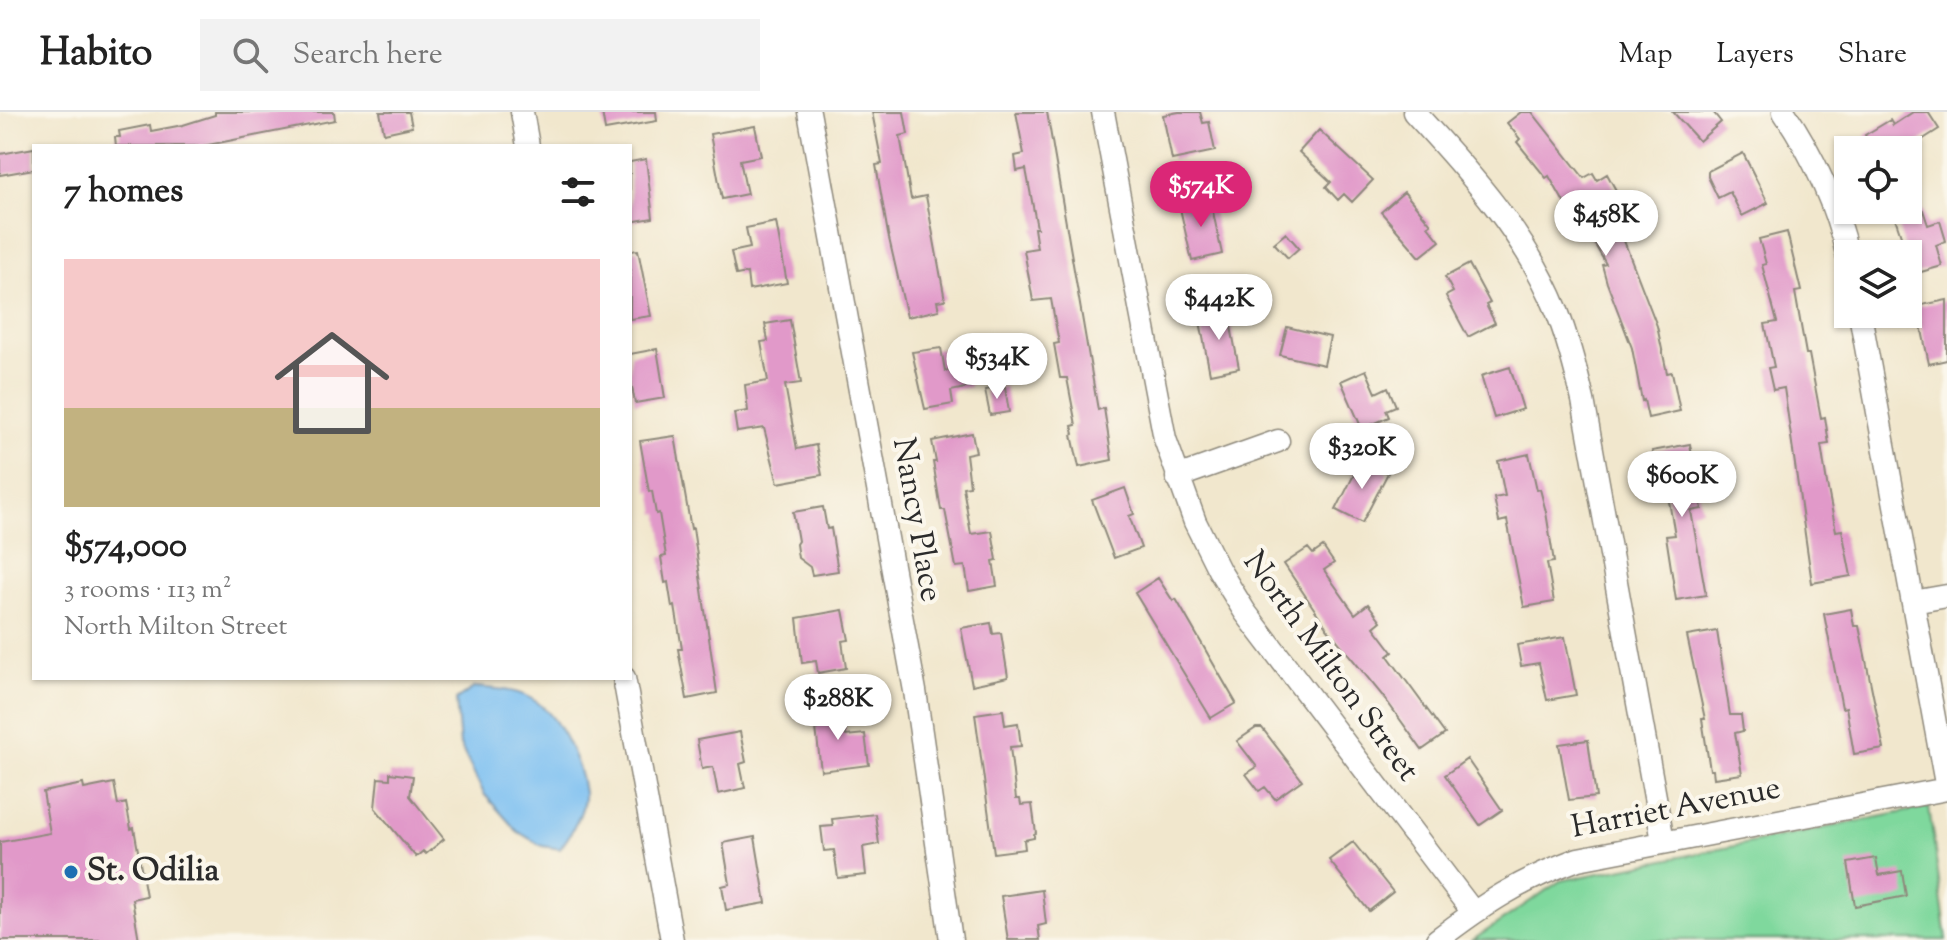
<!DOCTYPE html>
<html lang="en">
<head>
<meta charset="utf-8">
<style>
  body { margin:0; font-family:"Sorts Mill Goudy",serif; background:#f2f2f2; color:#222; height:100vh; display:flex; flex-direction:column; font-size:30px; white-space:nowrap }
  * { box-sizing:border-box; margin:0 }
  p { font-size:26px; color:#767676 }
  .icon { flex:none; width:44px; height:44px; fill:none; stroke:currentColor; stroke-width:2; stroke-linecap:round; stroke-linejoin:round }
  .map { position:relative; flex:1; overflow:hidden }
  .sheet { position:absolute; left:32px; top:32px; width:600px; height:536px; display:flex; flex-direction:column; background:#fff; border-radius:0px; box-shadow:0 2px 6px #0004 }
  .sheet>* { flex:none }
  .tools { position:absolute; left:1834px; top:24px; display:grid; gap:16px }
  .tools a { display:grid; place-items:center; width:88px; height:88px; border-radius:0px; background:#fff; box-shadow:0 2px 6px #0004; font-size:40px }
  .price { position:absolute; translate:-50% -68px; padding:0 18px; border-radius:28px; background:#fff; color:#222; font-size:26px; line-height:52px; filter:drop-shadow(0 2px 4px #0008) }
  .price::after { content:''; position:absolute; left:50%; top:48px; width:24px; height:18px; margin-left:-12px; background:inherit; clip-path:polygon(0 0,100% 0,50% 100%) }
  .price.current { background:#db2777; color:#fff }
  ul { padding:0; list-style:none }
  li { display:grid; align-content:center; gap:16px; height:424px; padding:0 32px }
  li+li { border-top:2px solid #e0e0e0 }
  li span { display:grid; place-items:center; height:248px; border-radius:0px; color:#555 }
  li>.icon { margin-inline-start:auto }
  span .icon { width:144px; height:144px; fill:#fffc; stroke-width:1 }
  li b { font-size:34px }
  h2 { display:flex; justify-content:space-between; align-items:center; height:96px; padding:0 32px; font-size:34px }
  header { display:flex; align-items:center; gap:48px; box-sizing:border-box; height:112px; padding:0 40px; background:#fff; border-bottom:2px solid #e0e0e0 }
  header strong { font-size:38px }
  nav { display:flex; gap:44px; margin-inline-start:auto; font-size:28px }
  .search { width:560px; height:72px; background:#f2f2f2; display:flex; align-items:center; gap:20px; box-sizing:border-box; padding:0 28px; border-radius:0px; color:#767676; font-size:30px }
  .map>svg:first-child { display:block }
  .green { fill:#7fd89d; stroke:#558264; stroke-width:2 }
  .water { fill:#7bbff1; stroke:#53758e; stroke-width:2 }
  .building { fill:#e199c9 }
  .lines { fill:none; stroke-linecap:round; stroke-linejoin:round }
  .minor-casing { stroke:#8e897c; stroke-width:25 }
  .minor { stroke:#fff; stroke-width:22 }
  .poi-dot { fill:#1f6fb2; stroke:#fbf7ec; stroke-width:3 }
  .labels { text-anchor:middle; dominant-baseline:central; stroke-width:8; stroke-linejoin:round; paint-order:stroke }
  .street-label { font-size:32px; fill:#2b2b2b; stroke:#fbf7ec }
  .poi-label { font-size:32px; font-weight:bold; fill:#2b2b2b; stroke:#fbf7ec; text-anchor:start }
</style>
</head>
<body>
<header>
<strong>Habito</strong>
<div class="search"><svg class="icon" aria-label="search" viewBox="0 0 24 24"><circle cx="10" cy="10" r="6"/><path d="M15 15l6 6"/></svg>Search here</div>
<nav><a>Map</a><a>Layers</a><a>Share</a></nav>
</header>
<div class="map">
<svg width="1947" height="828" viewBox="0 0 1947 828">
  <rect width="100%" height="100%" fill="#fbf7ec"/>
  <filter id="ink" filterUnits="userSpaceOnUse"><feTurbulence type="fractalNoise" baseFrequency=".0125" numOctaves="2"/><feDisplacementMap in="SourceGraphic" scale="16" xChannelSelector="R" yChannelSelector="G"/><feConvolveMatrix kernelMatrix="1 2 1 2 8 2 1 2 1" color-interpolation-filters="sRGB"/></filter>
  <filter id="wash" filterUnits="userSpaceOnUse"><feTurbulence type="fractalNoise" baseFrequency=".006" numOctaves="4" result="noise"/><feDisplacementMap in="SourceGraphic" scale="32" xChannelSelector="R" yChannelSelector="G"/><feGaussianBlur stdDeviation="1.8" result="paint"/><feColorMatrix in="noise" values="0 0 0 0 0 0 0 0 0 0 0 0 0 0 0 0 0 1.4 0 .05"/><feComposite in="paint" operator="in"/></filter>
  <g filter="url(#wash)">
    <rect width="100%" height="100%" fill="#f1e7cd"/>
    <path class="green" d="M1929,695L1947,828H1473L1560,769Z"/>
    <path class="water" d="M475,575C495,577 518,577 535,589C559,604 581,652 584,681C586,697 570,724 560,737L542,734L517,719L484,682L460,633L456,588Z"/>
    <g id="blocks">
      <path class="building" d="M215,0H334L335,8L203,34H116L115,25H120L119,19L150,13L151,19L183,13L215,3Z
        M380,0H409L412,15L384,21Z
        M602,0H656L657,9L605,18Z
        M872,0H904L908,22L900,24L911,87L926,84L945,188L937,189L939,198L907,205L888,122L876,53L882,52Z
        M1016,0H1047L1098,298L1104,296L1112,348L1079,355L1072,323L1074,322L1072,314L1076,313L1067,266H1060L1054,232L1059,231L1051,187L1033,189L1024,138L1037,136L1034,116H1037L1026,57L1017,59L1015,44L1024,42Z
        M1179,0H1200L1203,11L1209,10L1215,39L1172,48L1163,3Z
        M1521,0H1532L1584,66L1593,61L1597,68L1607,62L1618,82L1606,89L1623,120L1621,121L1657,214L1667,261L1672,260L1680,299L1648,306L1644,288L1642,289L1632,236L1607,171L1602,153L1606,152L1578,103L1573,106L1549,64L1546,66L1517,30L1520,27L1507,11Z
        M1673,0H1713L1721,10L1699,29Z
        M1913,0H1928L1939,17L1906,38H1875L1865,23L1890,8L1893,13Z
        M755,14L761,44L740,48L747,82L722,87L710,22Z
        M1319,18L1373,68L1352,90L1344,82L1338,88L1326,75L1331,70L1299,40Z
        M34,36V57L0,63V42Z
        M1743,41L1768,91L1742,104L1730,80L1718,86L1708,65V59Z
        M646,47L653,106L630,110V50Z
        M1404,80L1431,112L1428,114L1440,129L1420,145L1381,100Z
        M1210,86L1222,142L1192,149L1179,92Z
        M1923,98L1928,113L1940,109L1946,129L1936,133L1942,154L1914,162L1895,106Z
        M776,110L787,171L749,178L747,161L736,163L731,140L750,136L746,116Z
        M1787,120L1801,179L1795,180L1806,242H1809L1821,306L1825,305L1829,332L1821,333L1827,372L1836,419L1842,418L1851,464L1812,471L1784,276L1773,278L1768,256L1774,255L1765,212L1777,210L1762,153L1766,152L1759,127Z
        M1286,121L1299,136L1288,146L1274,131Z
        M638,138L651,204L630,207V139Z
        M1469,152L1490,191L1486,193L1495,211L1468,225L1446,184L1453,180L1445,165Z
        M1947,188V248L1929,252L1917,194Z
        M1228,199L1239,256L1210,262L1199,204Z
        M790,208L801,271L785,273L797,337L816,333L822,363L778,371L764,316L737,320L734,301L748,299L745,273L768,269L761,230L768,229L765,212Z
        M1287,215L1330,225L1324,253L1280,243Z
        M941,236L945,259L966,254L970,275L951,279L953,292L925,297L912,240Z
        M657,237L665,286L635,291L630,264V242Z
        M1510,255L1523,297L1494,306L1481,264Z
        M1366,258L1376,281L1388,275L1396,294L1386,298L1389,305L1362,317L1341,269Z
        M1005,275L1009,300L990,303L985,278Z
        M972,321L976,340L966,342L970,374L963,375L971,422L992,419L997,448L993,449L997,474L969,479L965,454L956,455L945,398H941L933,350H936L932,329Z
        M675,324L691,417L693,416L717,581L687,587L678,537H682L675,494L672,495L668,470L665,471L661,445L666,444L659,401L656,402L652,379L649,380L640,329Z
        M1690,332L1702,397L1691,399L1706,483L1676,488L1666,424L1675,423L1665,367L1658,368L1652,339Z
        M1529,342L1537,378L1540,377L1546,400L1554,450L1547,451L1554,490L1524,495L1507,408L1499,410L1494,386L1505,384L1498,349Z
        M1362,347L1388,361L1362,411L1336,398Z
        M1125,376L1134,402L1129,404L1141,436L1114,446L1092,388Z
        M823,395L827,417L831,416L838,459L812,463L810,455L798,446L796,432L798,429L793,400Z
        M1323,435L1334,451L1324,458L1355,502L1368,492L1381,509L1374,515L1393,540L1388,544L1445,622L1422,638L1386,588L1327,516L1284,452L1308,436L1313,442Z
        M1158,466L1173,489L1176,487L1236,591L1211,606L1135,481Z
        M1851,497L1854,514H1859L1884,637L1854,642L1846,595L1842,596L1824,502Z
        M843,498L849,528L842,529L846,556L818,561L816,549L802,551L797,506Z
        M991,511L993,522L1001,521L1008,565L972,573L961,516Z
        M1717,519L1730,603H1741L1743,619L1735,621L1742,662L1714,666L1713,658H1710L1702,607H1705L1687,524Z
        M1565,525L1576,583L1547,588L1539,551L1521,554L1517,533Z
        M842,595L846,624L865,622L869,653L821,659L814,599Z
        M1003,598L1005,613L1018,611L1021,634L1010,635L1016,687H1020L1021,693L1032,692L1036,721L1034,722V726L1024,728L1025,737L994,741L975,602Z
        M1256,616H1262L1302,668L1275,687L1265,675L1259,679L1246,662L1257,655L1237,629Z
        M740,620L746,650L740,652L745,676L718,682L713,655L702,657L697,628Z
        M1588,628L1596,685L1569,688L1559,632Z
        M1467,647L1502,698L1480,713L1445,663Z
        M390,661L413,664L410,684L444,727L426,742L423,739L416,745L375,696L378,666L390,667Z
        M114,671L118,693L126,691L131,717L134,716L146,784L132,787L139,828H0V730L50,721L43,680L83,672L84,677Z
        M875,702L879,732L863,735L866,763L838,766L834,738L824,739L821,715L833,714L832,707Z
        M755,725L766,791L726,798L722,774L730,772L723,731Z
        M1353,730L1393,780L1369,799L1329,748Z
        M1876,746L1879,763L1902,759L1906,784L1855,794L1848,751Z
        M1042,778L1046,812L1038,814L1040,828H1008L1001,784Z"/>
    </g>
  </g>
  <g filter="url(#ink)">
    <use href="#blocks" fill-opacity="0" stroke="#8e897c" stroke-width="2"/>
    <g class="lines">
      <g class="minor-casing">
        <path id="minor" d="M522,0L528,34
          M809,0L915,579L951,828
          M1103,0L1165,327L1195,410L1219,458L1245,500L1473,800
          M1414,0C1469,60 1526,122 1557,199C1568,228 1576,258 1583,288L1663,729
          M1784,0C1813,43 1836,94 1848,145
          M1860,202L1947,677
          M1177,365L1278,329
          M1913,490L1947,484
          M624,566L672,828
          M1437,828C1485,791 1521,768 1578,747L1947,677"/>
      </g>
      <use href="#minor" class="minor"/>
    </g>
  </g>
  <circle class="poi-dot" cx="71" cy="760" r="8"/>
  <g class="labels">
    <g class="street-label">
      <text transform="translate(916 408) rotate(80)">Nancy Place</text>
      <text transform="translate(1330 555) rotate(54)">North Milton Street</text>
      <text transform="translate(1676 697) rotate(-11)">Harriet Avenue</text>
    </g>
    <g class="poi-label">
      <text x="87" y="760">St. Odilia</text>
    </g>
  </g>
</svg>
<div class="tools">
<a><svg class="icon" aria-label="locate" viewBox="0 0 24 24"><circle cx="12" cy="12" r="6"/><path d="M12 2v4M12 18v4M2 12h4M18 12h4"/></svg></a>
<a><svg class="icon" aria-label="layers" viewBox="0 0 24 24"><path d="M12 4l9 5-9 5-9-5zM3 14l9 5 9-5"/></svg></a>
</div>
<b class="price current" style="left:1201px;top:117px">$574K</b>
<b class="price" style="left:1606px;top:146px">$458K</b>
<b class="price" style="left:1219px;top:230px">$442K</b>
<b class="price" style="left:997px;top:289px">$534K</b>
<b class="price" style="left:1362px;top:379px">$320K</b>
<b class="price" style="left:1682px;top:407px">$600K</b>
<b class="price" style="left:838px;top:630px">$288K</b>
<section class="sheet">
<h2>7 homes<svg class="icon" aria-label="filters" viewBox="0 0 24 24"><path d="M4 7h16M4 17h16"/><circle cx="9" cy="7" r="2"/><circle cx="15" cy="17" r="2"/></svg></h2>
<ul>
<li><span style="background:linear-gradient(#f6c9c9 60%,#c2b280 0)"><svg class="icon" aria-label="home" viewBox="0 0 24 24"><path d="M3 11l9-7 9 7M6 9v11h12V9"/></svg></span><div><b>$574,000</b><p>3 rooms · 113 m²</p><p>North Milton Street</p></div></li>
</ul>
</section>
</div>
</body>
</html>
